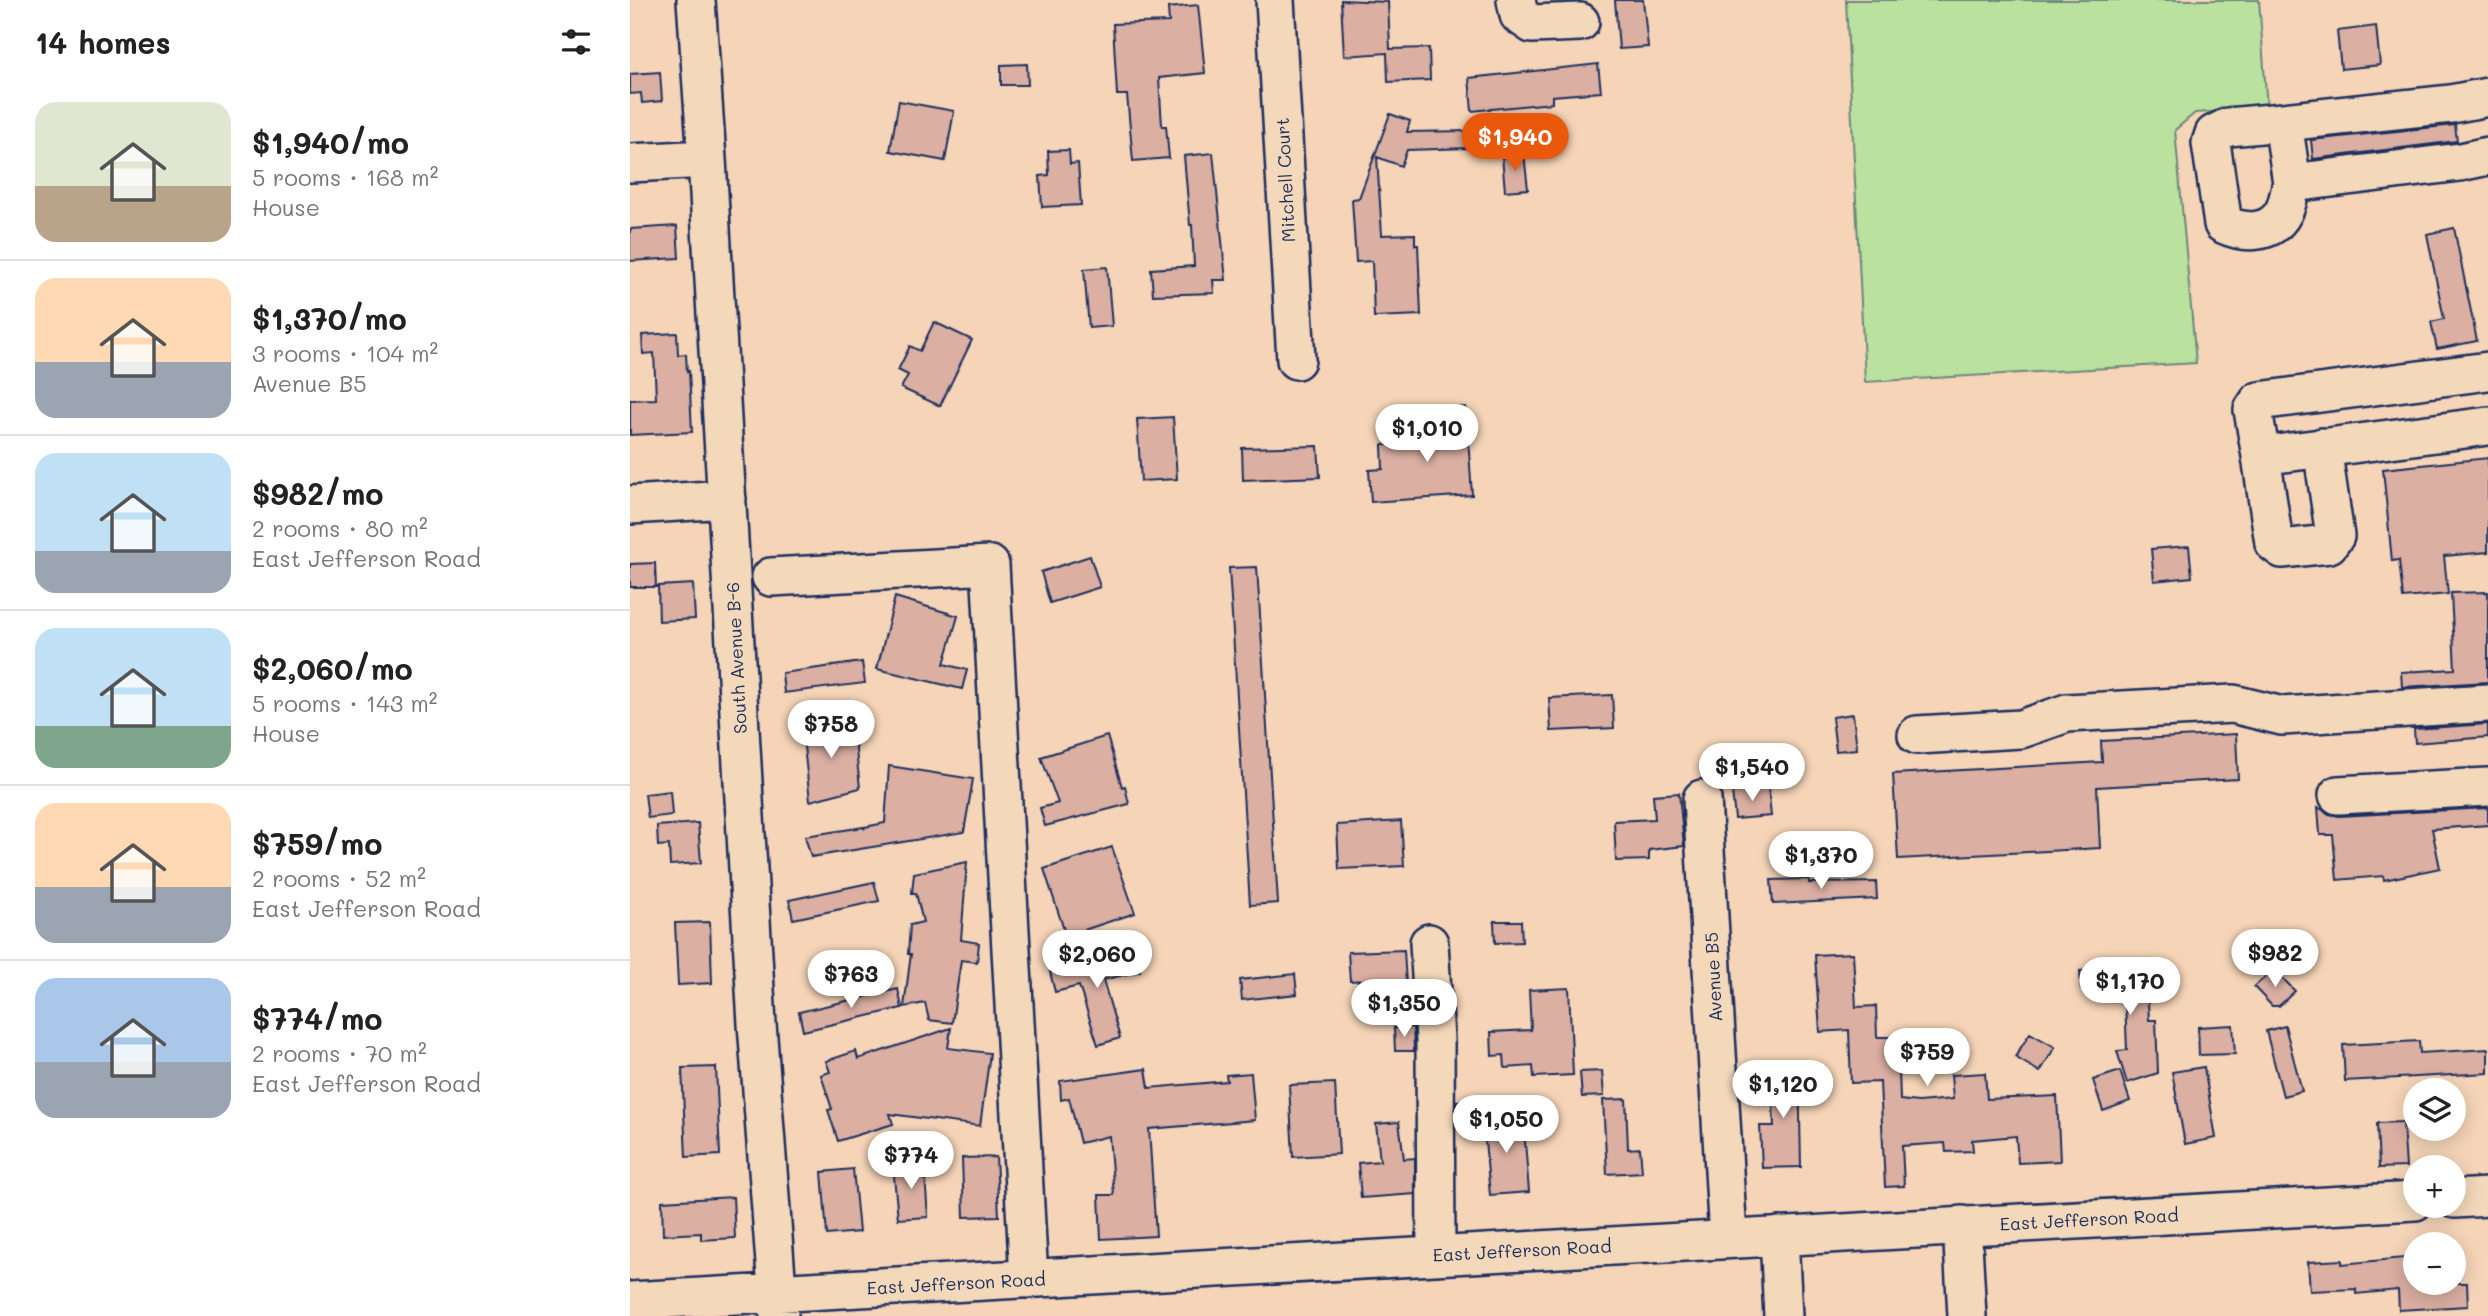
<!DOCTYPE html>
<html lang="en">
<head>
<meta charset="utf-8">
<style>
  body { margin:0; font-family:Mali,sans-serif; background:#f6f6f6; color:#222; height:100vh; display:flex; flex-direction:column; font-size:26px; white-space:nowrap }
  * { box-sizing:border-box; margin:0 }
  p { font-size:23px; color:#767676 }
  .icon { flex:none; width:38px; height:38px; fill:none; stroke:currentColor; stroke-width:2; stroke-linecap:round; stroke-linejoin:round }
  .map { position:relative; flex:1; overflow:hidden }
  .side { display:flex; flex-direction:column; background:#fff; width:630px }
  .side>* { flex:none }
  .fabs { position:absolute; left:1773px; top:1078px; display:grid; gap:14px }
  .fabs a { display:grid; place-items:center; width:63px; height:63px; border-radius:50%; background:#fff; box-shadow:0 4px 18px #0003; font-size:35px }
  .price { position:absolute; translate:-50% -60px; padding:0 16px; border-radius:24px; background:#fff; color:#222; font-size:23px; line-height:46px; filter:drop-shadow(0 2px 4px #0008) }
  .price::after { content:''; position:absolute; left:50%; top:42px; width:21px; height:16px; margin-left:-10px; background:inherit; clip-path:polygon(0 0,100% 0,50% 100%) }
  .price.current { background:#ea580c; color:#fff }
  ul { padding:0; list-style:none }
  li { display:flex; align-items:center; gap:21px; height:175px; padding:0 35px }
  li+li { border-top:2px solid #e0e0e0 }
  li span { display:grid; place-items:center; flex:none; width:196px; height:140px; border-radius:21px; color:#555 }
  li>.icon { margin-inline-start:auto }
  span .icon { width:84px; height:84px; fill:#fffc; stroke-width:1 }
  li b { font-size:30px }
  h2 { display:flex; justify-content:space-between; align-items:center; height:84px; padding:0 35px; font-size:30px }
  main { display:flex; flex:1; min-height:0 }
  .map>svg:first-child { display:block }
  .green { fill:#bae19d; stroke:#6a887e; stroke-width:2 }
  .building { fill:#dbafa2; stroke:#1b2f5e; stroke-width:2 }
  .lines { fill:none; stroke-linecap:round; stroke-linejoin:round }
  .minor-casing { stroke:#1b2f5e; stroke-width:42 }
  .minor { stroke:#f4d8ba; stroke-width:37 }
  .labels { text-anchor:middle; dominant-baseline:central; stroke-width:6; stroke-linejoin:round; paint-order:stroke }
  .street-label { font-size:18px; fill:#1b2f5e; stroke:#f4d8ba }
</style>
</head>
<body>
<main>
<section class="side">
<h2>14 homes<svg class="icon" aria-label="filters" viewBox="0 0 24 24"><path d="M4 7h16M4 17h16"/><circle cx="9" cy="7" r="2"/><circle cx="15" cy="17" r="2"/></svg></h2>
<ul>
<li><span style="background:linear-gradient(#dfe7d0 60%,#b9a48a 0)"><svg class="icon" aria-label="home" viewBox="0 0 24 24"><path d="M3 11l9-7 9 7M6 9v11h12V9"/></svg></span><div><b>$1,940/mo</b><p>5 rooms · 168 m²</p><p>House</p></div></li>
<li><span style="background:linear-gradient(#ffd9b3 60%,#9aa5b1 0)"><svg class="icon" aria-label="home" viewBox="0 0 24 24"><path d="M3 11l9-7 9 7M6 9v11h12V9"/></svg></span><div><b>$1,370/mo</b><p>3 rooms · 104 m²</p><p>Avenue B5</p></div></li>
<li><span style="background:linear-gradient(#bfe0f5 70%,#9aa5b1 0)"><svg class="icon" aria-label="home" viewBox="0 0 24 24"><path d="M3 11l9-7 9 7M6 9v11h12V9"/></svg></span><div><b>$982/mo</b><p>2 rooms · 80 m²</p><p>East Jefferson Road</p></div></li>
<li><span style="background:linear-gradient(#bfe0f5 70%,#7fa58c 0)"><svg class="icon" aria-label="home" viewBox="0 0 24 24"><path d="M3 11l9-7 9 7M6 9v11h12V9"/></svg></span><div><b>$2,060/mo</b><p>5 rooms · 143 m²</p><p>House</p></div></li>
<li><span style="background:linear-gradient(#ffd9b3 60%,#9aa5b1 0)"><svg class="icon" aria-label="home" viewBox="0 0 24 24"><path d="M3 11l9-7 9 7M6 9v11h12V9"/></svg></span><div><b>$759/mo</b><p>2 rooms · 52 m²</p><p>East Jefferson Road</p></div></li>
<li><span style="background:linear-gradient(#a9c7e8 60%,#9aa5b1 0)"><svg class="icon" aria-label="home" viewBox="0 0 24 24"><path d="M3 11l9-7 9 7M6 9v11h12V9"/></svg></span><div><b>$774/mo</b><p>2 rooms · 70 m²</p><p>East Jefferson Road</p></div></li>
</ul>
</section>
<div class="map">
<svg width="1858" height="1316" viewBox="0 0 1858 1316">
  <rect width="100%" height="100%" fill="#f5d4b7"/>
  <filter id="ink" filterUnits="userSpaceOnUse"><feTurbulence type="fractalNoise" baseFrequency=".0143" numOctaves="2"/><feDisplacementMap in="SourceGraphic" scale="14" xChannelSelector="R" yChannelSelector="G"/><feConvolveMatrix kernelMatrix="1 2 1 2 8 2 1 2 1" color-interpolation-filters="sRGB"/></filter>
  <g filter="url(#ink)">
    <path class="green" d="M1216,0H1629L1637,108L1565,113L1545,130L1566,363L1235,382Z"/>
    <path class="building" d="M711,0L758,2L760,49L799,48L800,80L758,82L757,53L714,56Z
      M985,0H1013L1018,47L989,49Z
      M568,5L575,73L529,78L532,126H536L539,158L503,161L497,95H487L483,24L539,22L538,8Z
      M1746,26L1750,65L1711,69L1707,31Z
      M397,64L398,85H371V65Z
      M968,64L971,92L922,96V103L842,111L839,78Z
      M30,72L32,101L12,103L11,93L0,94V74Z
      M269,101L324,111L315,161L260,151Z
      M760,114L780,121L777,132L839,131L840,148L777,150L771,166L747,157L752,235L785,234V245H788L791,315L744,317L742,261L726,262L722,199L729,198Z
      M1825,125L1827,141L1683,159L1681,140Z
      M439,150L440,164L448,163L451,205L412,207L410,176L419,175L418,151Z
      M583,153L596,280H583L584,293L523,295L521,269L564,266L562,225H560L554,156Z
      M894,154L898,189L875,191L872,156Z
      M47,226L49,258L0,261V229Z
      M1824,228L1847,341L1807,349L1801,322L1814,319L1797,234Z
      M477,267L482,326L459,328L454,269Z
      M304,322L342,340L310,406L271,388L278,375L268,370L280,346L290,351Z
      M47,333L48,355L56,354L57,372L59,371L62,432L0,435V400L26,399L24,353L13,354L12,335Z
      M836,407L842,495L741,502L739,470L753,469L752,445L804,443L802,410Z
      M543,417L547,479L511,481L507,419Z
      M688,446L690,477L613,480L612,448Z
      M1858,458V552L1814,556L1818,594L1773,598L1769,560L1762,561L1753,469Z
      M1559,546L1562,577L1524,581L1521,549Z
      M460,556L470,587L420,603L411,572Z
      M25,563L26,587H0V564Z
      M627,567L648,903L620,905L599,568Z
      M63,584L65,619L29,621L28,586Z
      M1858,592V682L1772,687L1771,672L1825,669L1821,593Z
      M265,597L328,616L314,664L337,670L332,689L247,669Z
      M232,662L235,683L154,693L152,673Z
      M982,695L984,728L921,731L919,698Z
      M1223,714L1227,749L1206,751L1202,717Z
      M223,722L230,788L180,801L172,728Z
      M1858,724V737L1785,743L1784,729Z
      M1606,734L1608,779L1467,787L1470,848L1268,859L1263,774L1472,762L1471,741Z
      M477,736L492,787L495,786L499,804L415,826L410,808L428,803L411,757Z
      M259,766L343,779L334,832L181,857L175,836L234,827V829L235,827L255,823Z
      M1138,787L1141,816L1105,819L1102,791Z
      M40,791L42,815L18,818L15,794Z
      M1049,793L1054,846L1019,850V860L986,861L984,821L1025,819L1023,795Z
      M1688,807L1699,814L1709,816L1858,808V825L1802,829L1810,868L1754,880L1753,876L1707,880L1703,835H1690Z
      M771,821L774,866L709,869L707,825Z
      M68,823L71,863L40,865L39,845L28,846L27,826Z
      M482,847L505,913L436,936L414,869Z
      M337,862L331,940L349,943L347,962L331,960L322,1023L299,1020L295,1003L274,1007L281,954H278L280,925L293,922L286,893H282L284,873Z
      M1179,879V883L1246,882L1247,899L1143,904L1141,880Z
      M244,882L249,901L163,919L159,900Z
      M864,921H891L892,942L865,943Z
      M80,922L82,983L48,985L45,923Z
      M774,950L776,984L737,986L736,980L720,981L718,952Z
      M505,952L510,971L473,980L490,1038L468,1045L449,986L425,992L420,972Z
      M1223,953L1226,1007L1246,1006L1247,1037H1268L1270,1100L1288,1102L1323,1099L1321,1075L1355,1073L1357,1099L1427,1096L1430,1161L1388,1163L1386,1136L1342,1140L1343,1151L1316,1152L1315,1143L1272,1146L1274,1186L1255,1187L1250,1082L1221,1083L1219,1030L1190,1032L1185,955Z
      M1516,967L1519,1020H1526L1528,1073L1497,1083L1487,1051L1497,1050L1495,1000L1470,1001L1469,989H1451L1450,971Z
      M1644,969L1665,991L1649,1006H1642L1624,987Z
      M665,974L667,994L612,1000L610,980Z
      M939,988L943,1075L904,1077L903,1066L875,1068L874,1055L862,1056L861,1032L901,1030L899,990Z
      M268,989L272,1008L173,1031L169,1012Z
      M1603,1025L1605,1054L1569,1055L1568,1027Z
      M1655,1026L1672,1091L1653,1096L1636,1031Z
      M783,1027L784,1051H765L764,1028Z
      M321,1028L318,1048L360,1053L350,1126L260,1114L263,1124L208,1141L198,1110L202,1109L191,1075L200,1072L196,1061L226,1051L228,1059Z
      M1400,1033L1425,1047L1410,1072L1385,1057Z
      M1789,1041L1790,1053L1858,1049V1073L1715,1081L1713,1045Z
      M1169,1062L1171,1167L1132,1168L1130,1126H1144L1141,1063Z
      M86,1067L90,1155L56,1157L52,1068Z
      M1574,1067L1586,1138L1555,1144L1542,1072Z
      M516,1069L519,1088L597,1081L596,1075L621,1073L625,1120L519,1129L526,1236L471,1239L469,1195H484L479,1136L450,1143L439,1098L431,1100L430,1081Z
      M972,1071L974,1096L952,1097L950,1072Z
      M1490,1071L1500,1101L1473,1111L1463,1080Z
      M705,1083L709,1154L663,1157L659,1085Z
      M996,1099L998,1149L1010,1148L1012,1172L977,1174L973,1100Z
      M851,1100L852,1120L827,1121L826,1101Z
      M893,1116L899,1192L860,1195L853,1119Z
      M769,1122L774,1159L785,1158V1194L731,1198L728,1163L750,1161L746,1124Z
      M1773,1122L1776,1167L1749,1168L1747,1123Z
      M366,1157L369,1216L334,1217L332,1158Z
      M294,1162L298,1217L268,1219L263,1165Z
      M223,1169L229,1232L197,1235L192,1172Z
      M103,1197L105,1238L71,1240V1233L33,1235L32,1201Z
      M1784,1257L1785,1283H1837L1838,1306L1769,1310L1768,1290L1726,1294V1289L1680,1291L1678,1262L1712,1260V1264Z"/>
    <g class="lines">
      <g class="minor-casing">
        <path id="minor" d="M66,0L77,159L127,1024L149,1316
          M645,0L666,360
          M886,0L889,15L902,24L950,22
          M1858,97L1821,104L1653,122L1662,183L1830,162L1858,156
          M1653,122L1598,127L1584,134L1581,143L1593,224C1614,234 1642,235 1654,211C1658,203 1659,192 1662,183
          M0,163L77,159
          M1858,371L1629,401L1623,410L1631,456L1858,426
          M1631,456L1644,543L1652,549L1699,544L1705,536L1692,447
          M0,505L97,499
          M141,577L360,565L399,1279
          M1287,735L1391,729L1437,713L1603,704L1652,716L1858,703
          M1708,795L1858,787
          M1072,799L1098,1238
          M799,943L805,1040L806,1256
          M1824,1199L1858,1197
          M1332,1225L1337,1316
          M1149,1236L1153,1316
          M0,1301L1785,1201"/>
      </g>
      <use href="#minor" class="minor"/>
    </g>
  </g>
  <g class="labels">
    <g class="street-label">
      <text transform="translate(655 180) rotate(-93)">Mitchell Court</text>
      <text transform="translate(106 658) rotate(-93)">South Avenue B-6</text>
      <text transform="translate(1083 977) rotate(-93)">Avenue B5</text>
      <text transform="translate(1459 1219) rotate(-3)">East Jefferson Road</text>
      <text transform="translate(892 1250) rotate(-3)">East Jefferson Road</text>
      <text transform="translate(326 1283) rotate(-3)">East Jefferson Road</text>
    </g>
  </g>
</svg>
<div class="fabs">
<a><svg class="icon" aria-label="layers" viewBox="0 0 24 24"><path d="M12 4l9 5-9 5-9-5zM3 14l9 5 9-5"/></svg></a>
<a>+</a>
<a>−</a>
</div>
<b class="price current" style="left:885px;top:173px">$1,940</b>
<b class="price" style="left:797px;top:464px">$1,010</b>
<b class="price" style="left:201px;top:760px">$758</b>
<b class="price" style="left:1122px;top:803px">$1,540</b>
<b class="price" style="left:1191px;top:891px">$1,370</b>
<b class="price" style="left:1645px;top:989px">$982</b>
<b class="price" style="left:467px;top:990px">$2,060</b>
<b class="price" style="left:221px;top:1010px">$763</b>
<b class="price" style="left:1500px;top:1017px">$1,170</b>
<b class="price" style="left:774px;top:1039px">$1,350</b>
<b class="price" style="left:1297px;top:1088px">$759</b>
<b class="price" style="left:1153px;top:1120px">$1,120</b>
<b class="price" style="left:876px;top:1155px">$1,050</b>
<b class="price" style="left:281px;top:1191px">$774</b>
</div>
</main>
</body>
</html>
